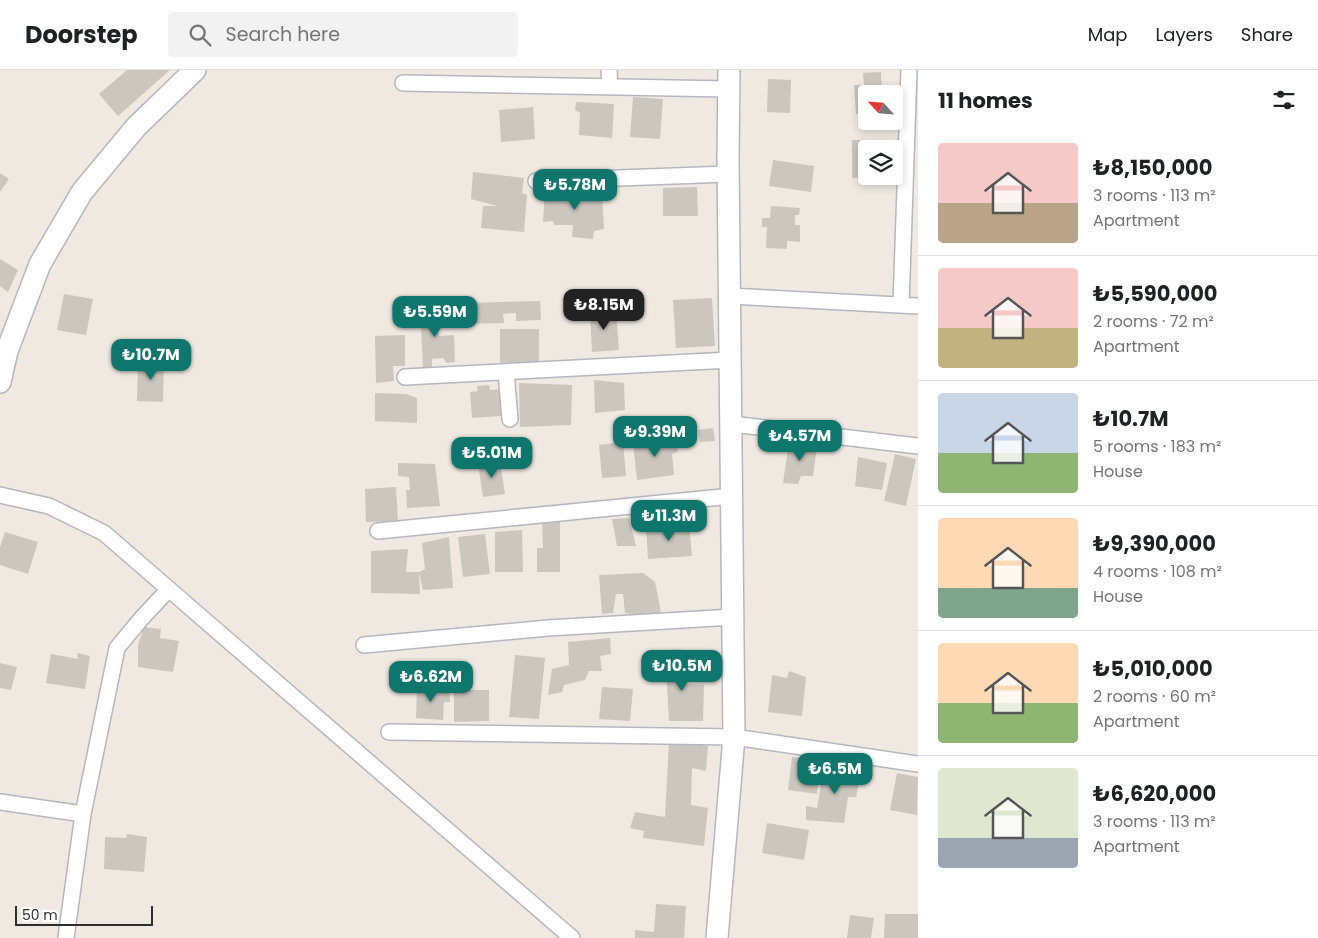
<!DOCTYPE html>
<html lang="en">
<head>
<meta charset="utf-8">
<style>
  body { margin:0; font-family:Poppins,sans-serif; background:#f2f2f2; color:#202124; height:100vh; display:flex; flex-direction:column; font-size:19px; white-space:nowrap }
  * { box-sizing:border-box; margin:0 }
  p { font-size:16px; color:#757577 }
  .icon { flex:none; width:28px; height:28px; fill:none; stroke:currentColor; stroke-width:2; stroke-linecap:round; stroke-linejoin:round }
  .map { position:relative; flex:1; overflow:hidden }
  .sheet { display:flex; flex-direction:column; background:#fff; width:400px }
  .sheet>* { flex:none }
  .needle { width:32px; rotate:296deg }
  .tools { position:absolute; left:858px; top:15px; display:grid; gap:10px }
  .tools a { display:grid; place-items:center; width:45px; height:45px; border-radius:5px; background:#fff; box-shadow:0 2px 8px #0003; font-size:25px }
  .scale { position:absolute; left:15px; bottom:12px; width:138px; box-sizing:border-box; padding-left:5px; border:2px solid #2e2e2e; border-top:0; font-size:14px; line-height:18px; white-space:nowrap; color:#2e2e2e; -webkit-text-stroke:4px #fff; paint-order:stroke }
  .price { position:absolute; translate:-50% -42px; padding:0 11px; border-radius:10px; background:#0f766e; color:#fff; font-size:16px; line-height:32px; filter:drop-shadow(0 1px 2px #0008) }
  .price::after { content:''; position:absolute; left:50%; top:30px; width:15px; height:11px; margin-left:-8px; background:inherit; clip-path:polygon(0 0,100% 0,50% 100%) }
  .price.selected { background:#222; color:#fff }
  ul { padding:0; list-style:none }
  li { display:flex; align-items:center; gap:15px; height:125px; padding:0 20px }
  li+li { border-top:1px solid #e0e0e0 }
  li span { display:grid; place-items:center; flex:none; width:140px; height:100px; border-radius:5px; color:#555 }
  li>.icon { margin-inline-start:auto }
  span .icon { width:60px; height:60px; fill:#fffc; stroke-width:1 }
  li b { font-size:21px }
  h2 { display:flex; justify-content:space-between; align-items:center; height:60px; padding:0 20px; font-size:21px }
  header { display:flex; align-items:center; gap:30px; box-sizing:border-box; height:70px; padding:0 25px; background:#fff; border-bottom:1px solid #e0e0e0 }
  header strong { font-size:24px }
  nav { display:flex; gap:28px; margin-inline-start:auto; font-size:18px }
  .search { width:350px; height:45px; background:#f2f2f2; display:flex; align-items:center; gap:12px; box-sizing:border-box; padding:0 18px; border-radius:5px; color:#757577; font-size:19px }
  main { display:flex; flex:1; min-height:0 }
  .map>svg:first-child { display:block }
  .building { fill:#cbc7bf }
  .lines { fill:none; stroke-linecap:round; stroke-linejoin:round }
  .street-casing { stroke:#b4b7c1; stroke-width:18 }
  .secondary-casing { stroke:#b4b7c1; stroke-width:24 }
  .street { stroke:#fff; stroke-width:15 }
  .secondary { stroke:#fff; stroke-width:21 }
</style>
</head>
<body>
<header>
<strong>Doorstep</strong>
<div class="search"><svg class="icon" aria-label="search" viewBox="0 0 24 24"><circle cx="10" cy="10" r="6"/><path d="M15 15l6 6"/></svg>Search here</div>
<nav><a>Map</a><a>Layers</a><a>Share</a></nav>
</header>
<main>
<div class="map">
<svg width="918" height="868" viewBox="0 0 918 868">
  <rect width="100%" height="100%" fill="#efe9e1"/>
  <path class="building" d="M127,0H170L118,46L99,24Z
    M881,2L882,24H866V44H856L854,15H864L863,3Z
    M768,9L791,10L790,43L767,42Z
    M633,27L663,29L660,69L630,67Z
    M576,32L614,34L612,68L579,65L580,43L575,40Z
    M533,37L535,69L501,72L499,40Z
    M852,70H882L883,79H866V107L852,108Z
    M773,90L814,96L811,122L769,116Z
    M473,102L524,108L522,123L527,125L524,162L481,158L483,136H498L471,129Z
    M0,103L9,109L0,122Z
    M697,117L698,146H663V118Z
    M545,120L602,122L604,159L594,161L593,169L572,167L573,155H554L553,151L543,152Z
    M771,136L800,138L799,145H795V155H800V172L787,171V179L766,178L767,157H762V148H770Z
    M0,189L18,200L8,222L0,216Z
    M64,224L93,229L86,265L57,260Z
    M712,228L715,276L676,278L673,230Z
    M540,231L541,250L516,251V243L503,244L504,253L462,254V233Z
    M437,235L439,266L454,265L455,292L447,293L443,288L432,289V297H423L420,236Z
    M616,240L619,280L592,282L590,241Z
    M500,259H539V293L500,294Z
    M405,265V296H393L394,311L376,313L375,266Z
    M138,291H164L163,332L137,331Z
    M594,310L624,313L625,340L595,343Z
    M519,313L572,315L571,355L520,357Z
    M489,315L490,320L502,319L501,346L472,348L470,322L478,321L477,316Z
    M375,323L406,324L417,328V353L375,351Z
    M713,358L715,371L700,372L698,360Z
    M675,368L678,382L672,384L674,405L637,410L633,373Z
    M623,372L626,406L602,408L599,375Z
    M789,372L817,375L813,406H801L798,414L783,413Z
    M895,384L916,389L906,436L884,431Z
    M858,387L887,393L882,420L855,416Z
    M500,391L505,424L483,427L478,394Z
    M398,393L435,394L440,436L407,438L406,420H410L409,407L398,406Z
    M396,417L398,451L366,452L365,419Z
    M629,448L636,476H617L612,449Z
    M560,452V502H537V478H543L542,453Z
    M689,454L692,486L648,489L646,457Z
    M522,460L523,502H495V462Z
    M5,462L38,472L28,504L0,495V477Z
    M485,464L490,504L463,507L458,467Z
    M449,467L453,518L423,520L419,502L420,524L371,523V481L408,479L406,502H419L425,499L422,473Z
    M643,503L655,512L661,542L646,546L625,543L623,524H616L613,543L602,544L599,505Z
    M144,557L161,559L160,568L179,571L173,602L138,597V575Z
    M610,568L611,584L600,586L602,601H589L585,610L564,615L562,622L548,625L552,599L569,595L568,572Z
    M681,579L682,614L704,615L703,651H669L665,580Z
    M77,583L90,586L85,619L46,613L51,584L78,589Z
    M515,585L545,588L539,649L509,647Z
    M0,593L17,597L11,620L0,618Z
    M789,601L806,607L802,646L768,642L772,605L787,608Z
    M417,617L449,619L450,632H444L443,650L416,648Z
    M602,617L633,619L630,651L599,649Z
    M454,620H489V651L454,652Z
    M669,671L708,676L706,701L692,698L691,735L708,738L704,776L643,768L644,761L630,758L635,742L665,747Z
    M792,687L821,690L817,724L788,720Z
    M829,694L862,699L856,727H848L844,753L806,750V736L817,738L821,715H825Z
    M897,703L918,707L917,745L890,740Z
    M767,753L809,760L804,790L762,783Z
    M127,764L147,767L144,802L104,799L105,767L126,768Z
    M656,834L686,836L684,868H635V860L654,862Z
    M885,844H918V868H884Z
    M850,845L874,848L871,868H847Z"/>
  <g class="lines">
    <g class="street-casing">
      <path id="street" d="M609,0L610,17
        M403,13L729,19
        M536,111L728,104
        M729,226L918,236
        M901,235L909,0
        M506,302L510,349
        M405,307L730,290
        M732,354L918,376
        M0,425L49,436L104,463L572,868
        M378,461L732,426
        M364,575L548,558L733,547
        M389,662L734,667L918,694
        M0,732L83,744
        M66,868L83,744L117,578L141,549L169,519"/>
    </g>
    <g class="secondary-casing">
      <path id="secondary" d="M0,312L7,281L40,194L82,122L136,57L195,0
        M717,868L734,667L728,89L729,0"/>
    </g>
    <use href="#street" class="street"/>
    <use href="#secondary" class="secondary"/>
  </g>
</svg>
<div class="tools">
<a><svg class="needle" viewBox="-14 -14 28 28"><path d="M0-13l5 13h-10z" fill="#e53935"/><path d="M0 13l5-13h-10z" fill="#757577"/></svg></a>
<a><svg class="icon" aria-label="layers" viewBox="0 0 24 24"><path d="M12 4l9 5-9 5-9-5zM3 14l9 5 9-5"/></svg></a>
</div>
<div class="scale">50 m</div>
<b class="price" style="left:575px;top:141px">₺5.78M</b>
<b class="price selected" style="left:604px;top:261px">₺8.15M</b>
<b class="price" style="left:435px;top:268px">₺5.59M</b>
<b class="price" style="left:151px;top:311px">₺10.7M</b>
<b class="price" style="left:655px;top:388px">₺9.39M</b>
<b class="price" style="left:800px;top:392px">₺4.57M</b>
<b class="price" style="left:492px;top:409px">₺5.01M</b>
<b class="price" style="left:669px;top:472px">₺11.3M</b>
<b class="price" style="left:682px;top:622px">₺10.5M</b>
<b class="price" style="left:431px;top:633px">₺6.62M</b>
<b class="price" style="left:835px;top:725px">₺6.5M</b>
</div>
<section class="sheet">
<h2>11 homes<svg class="icon" aria-label="filters" viewBox="0 0 24 24"><path d="M4 7h16M4 17h16"/><circle cx="9" cy="7" r="2"/><circle cx="15" cy="17" r="2"/></svg></h2>
<ul>
<li><span style="background:linear-gradient(#f6c9c9 60%,#b9a48a 0)"><svg class="icon" aria-label="home" viewBox="0 0 24 24"><path d="M3 11l9-7 9 7M6 9v11h12V9"/></svg></span><div><b>₺8,150,000</b><p>3 rooms · 113 m²</p><p>Apartment</p></div></li>
<li><span style="background:linear-gradient(#f6c9c9 60%,#c2b280 0)"><svg class="icon" aria-label="home" viewBox="0 0 24 24"><path d="M3 11l9-7 9 7M6 9v11h12V9"/></svg></span><div><b>₺5,590,000</b><p>2 rooms · 72 m²</p><p>Apartment</p></div></li>
<li><span style="background:linear-gradient(#c9d6e8 60%,#8fb573 0)"><svg class="icon" aria-label="home" viewBox="0 0 24 24"><path d="M3 11l9-7 9 7M6 9v11h12V9"/></svg></span><div><b>₺10.7M</b><p>5 rooms · 183 m²</p><p>House</p></div></li>
<li><span style="background:linear-gradient(#ffd9b3 70%,#7fa58c 0)"><svg class="icon" aria-label="home" viewBox="0 0 24 24"><path d="M3 11l9-7 9 7M6 9v11h12V9"/></svg></span><div><b>₺9,390,000</b><p>4 rooms · 108 m²</p><p>House</p></div></li>
<li><span style="background:linear-gradient(#ffd9b3 60%,#8fb573 0)"><svg class="icon" aria-label="home" viewBox="0 0 24 24"><path d="M3 11l9-7 9 7M6 9v11h12V9"/></svg></span><div><b>₺5,010,000</b><p>2 rooms · 60 m²</p><p>Apartment</p></div></li>
<li><span style="background:linear-gradient(#dfe7d0 70%,#9aa5b1 0)"><svg class="icon" aria-label="home" viewBox="0 0 24 24"><path d="M3 11l9-7 9 7M6 9v11h12V9"/></svg></span><div><b>₺6,620,000</b><p>3 rooms · 113 m²</p><p>Apartment</p></div></li>
</ul>
</section>
</main>
</body>
</html>
